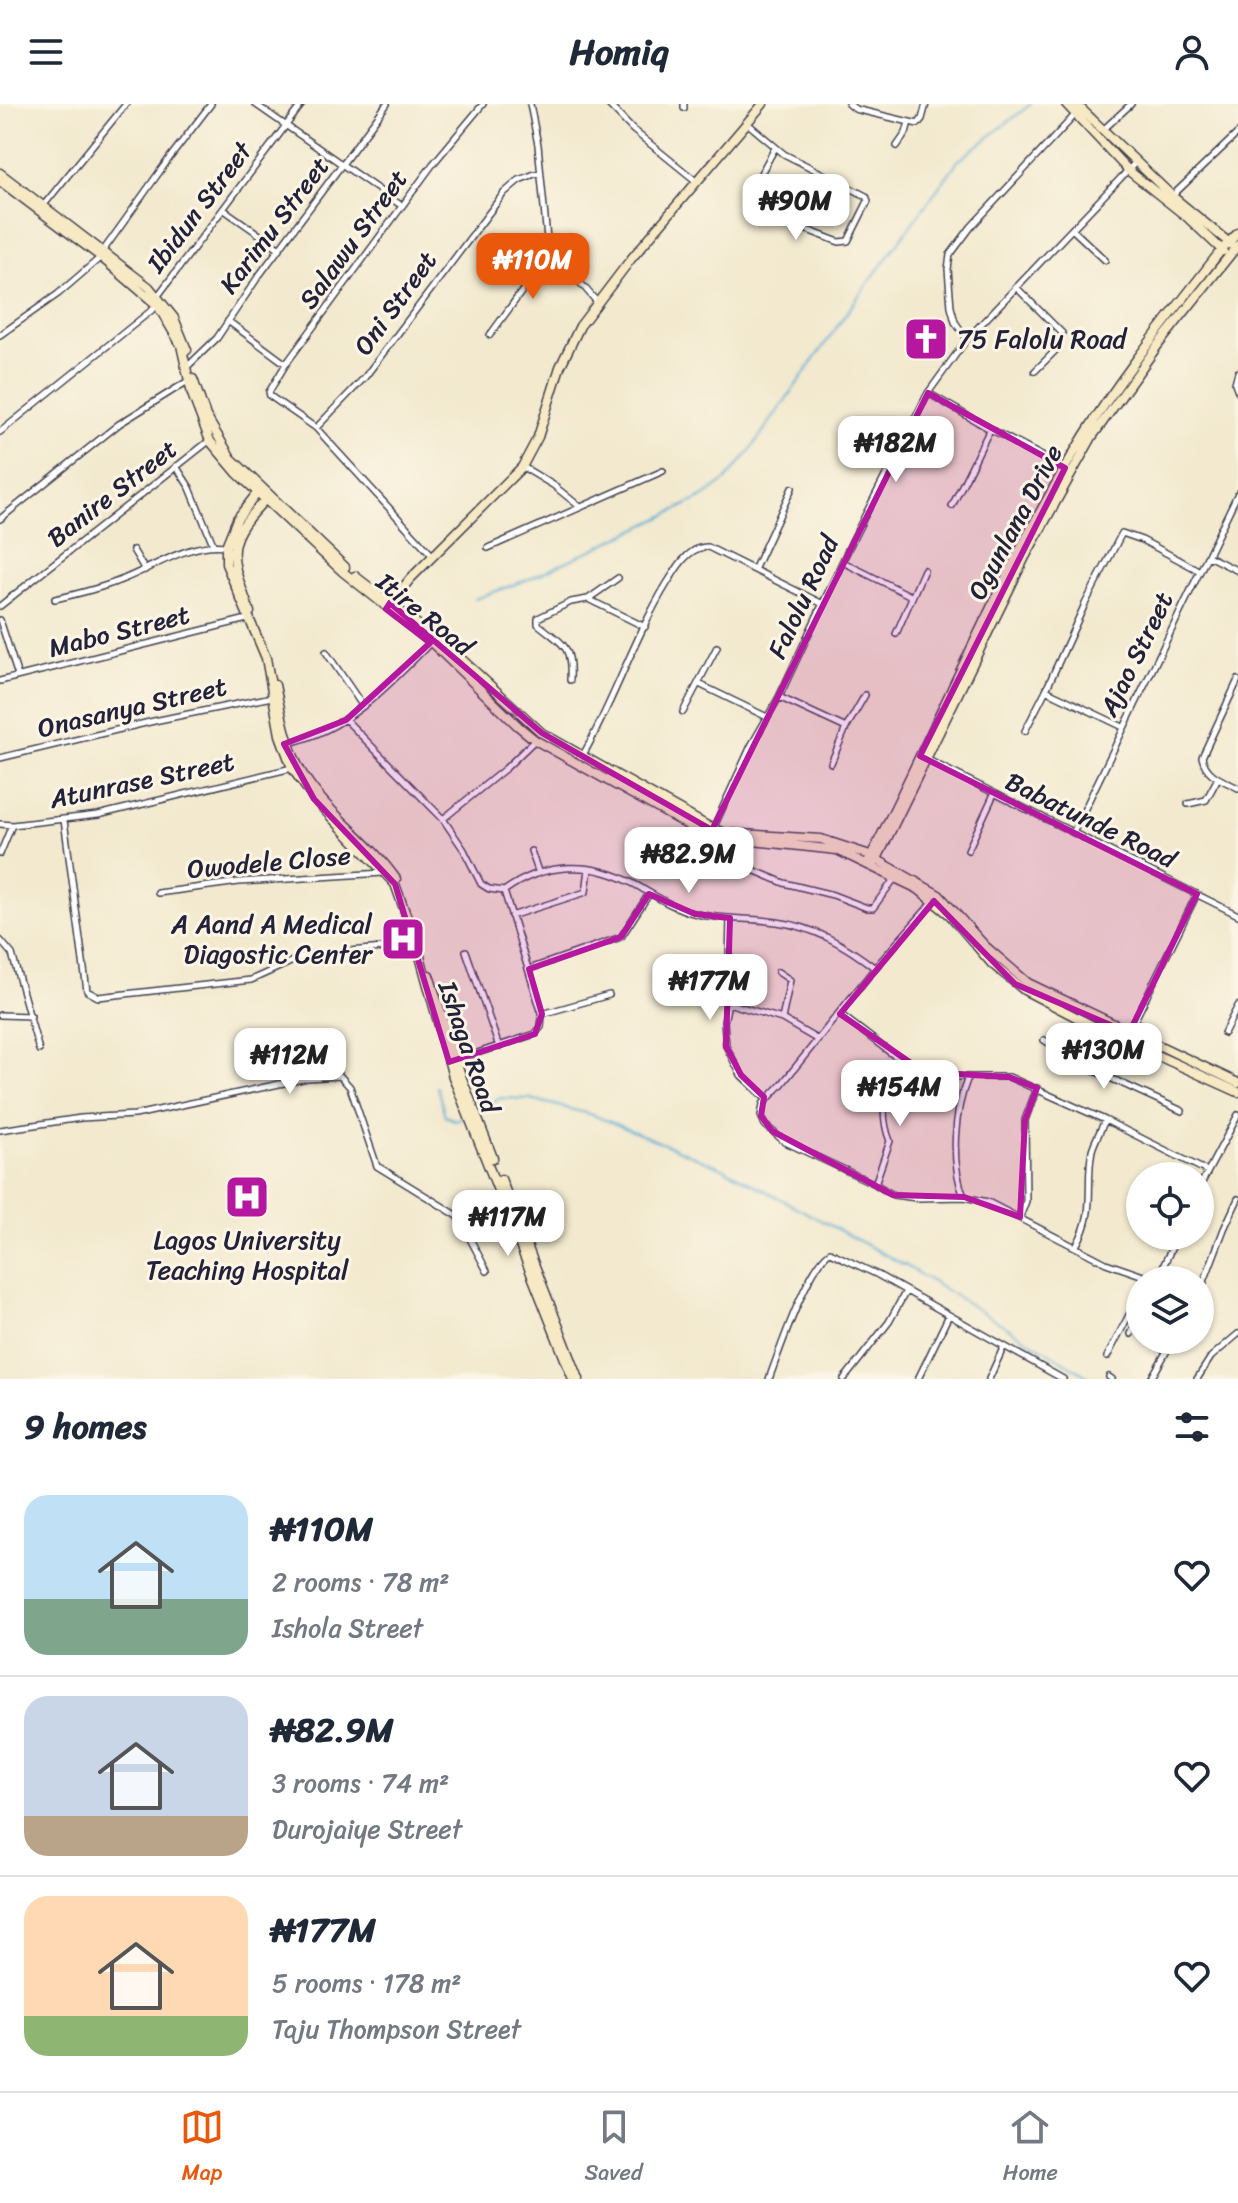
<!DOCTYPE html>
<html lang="en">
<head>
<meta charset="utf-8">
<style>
  body { margin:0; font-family:Sriracha,sans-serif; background:#f2f2f3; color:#1f2937; height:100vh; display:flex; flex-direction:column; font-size:30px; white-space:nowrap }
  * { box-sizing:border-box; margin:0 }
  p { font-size:26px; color:#747a83 }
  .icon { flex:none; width:44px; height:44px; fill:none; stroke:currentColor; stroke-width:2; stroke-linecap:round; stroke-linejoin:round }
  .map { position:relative; height:1275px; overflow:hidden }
  .details { display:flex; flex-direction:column; background:#fff; flex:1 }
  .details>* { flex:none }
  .buttons { position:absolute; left:1126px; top:1058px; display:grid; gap:16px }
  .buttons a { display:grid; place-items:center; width:88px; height:88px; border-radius:50%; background:#fff; box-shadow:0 2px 6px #0004; font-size:40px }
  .price { position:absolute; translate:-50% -68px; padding:0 18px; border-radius:16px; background:#fff; color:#222; font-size:26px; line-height:52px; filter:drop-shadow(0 2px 4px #0008) }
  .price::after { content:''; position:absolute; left:50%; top:48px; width:24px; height:18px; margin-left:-12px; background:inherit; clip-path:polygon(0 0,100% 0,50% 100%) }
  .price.active { background:#ea580c; color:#fff }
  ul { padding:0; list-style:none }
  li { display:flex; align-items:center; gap:24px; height:200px; padding:0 24px }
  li+li { border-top:2px solid #e0e1e3 }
  li span { display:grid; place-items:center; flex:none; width:224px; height:160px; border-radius:24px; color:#555 }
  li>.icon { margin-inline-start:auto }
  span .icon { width:96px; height:96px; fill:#fffc; stroke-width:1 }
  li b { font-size:34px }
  h2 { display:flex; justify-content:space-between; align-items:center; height:96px; padding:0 24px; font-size:34px }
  header { display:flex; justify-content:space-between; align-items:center; height:104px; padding:0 24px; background:#fff; font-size:36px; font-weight:700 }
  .tab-bar { display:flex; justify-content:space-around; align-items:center; height:112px; border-top:2px solid #e0e1e3; background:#fff; font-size:22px; color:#747a83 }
  .tab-bar a { display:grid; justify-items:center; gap:4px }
  .tab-bar .active { color:#ea580c }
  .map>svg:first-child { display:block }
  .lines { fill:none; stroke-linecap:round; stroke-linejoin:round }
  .stream { stroke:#5aabd4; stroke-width:2 }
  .street-casing { stroke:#414051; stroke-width:8 }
  .secondary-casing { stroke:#414051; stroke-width:11 }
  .street { stroke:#fff; stroke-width:5 }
  .secondary { stroke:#f6e9c3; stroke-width:8 }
  .oneway { fill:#978f86 }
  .marked { fill:#b5179e; fill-opacity:0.2; stroke:#b5179e; stroke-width:6; stroke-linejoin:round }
  .labels { text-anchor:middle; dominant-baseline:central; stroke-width:6; stroke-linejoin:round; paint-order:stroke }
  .street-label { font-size:26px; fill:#22223b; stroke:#fcf5e5 }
  .poi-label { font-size:26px; fill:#22223b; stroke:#fcf5e5; text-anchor:start }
</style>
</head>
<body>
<header><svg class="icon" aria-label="menu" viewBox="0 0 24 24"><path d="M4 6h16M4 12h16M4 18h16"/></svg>Homiq<svg class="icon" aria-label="person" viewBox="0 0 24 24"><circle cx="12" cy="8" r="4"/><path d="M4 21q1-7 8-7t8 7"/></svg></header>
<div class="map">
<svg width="1238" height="1275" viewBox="0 0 1238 1275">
  <rect width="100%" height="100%" fill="#fcf5e5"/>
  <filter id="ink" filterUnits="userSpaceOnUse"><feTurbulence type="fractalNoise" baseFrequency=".0125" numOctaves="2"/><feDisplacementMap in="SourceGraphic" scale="16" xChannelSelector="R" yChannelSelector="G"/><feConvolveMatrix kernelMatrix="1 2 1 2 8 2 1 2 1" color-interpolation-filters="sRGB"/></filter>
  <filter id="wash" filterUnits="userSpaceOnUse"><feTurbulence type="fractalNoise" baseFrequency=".006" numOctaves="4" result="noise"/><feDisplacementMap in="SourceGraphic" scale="32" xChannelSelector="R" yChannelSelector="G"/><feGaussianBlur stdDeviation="1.8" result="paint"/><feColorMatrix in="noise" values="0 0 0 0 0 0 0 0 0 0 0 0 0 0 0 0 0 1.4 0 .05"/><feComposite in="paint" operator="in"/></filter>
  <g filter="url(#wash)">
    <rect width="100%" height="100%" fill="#f2e9ce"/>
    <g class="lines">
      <path class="stream" d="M475,495L529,475L658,415L703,393L725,377L749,348L858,193L958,57L1031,0
        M437,983L445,1012L455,1016L465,1012
        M477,1006L500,994L531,995L593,1011L723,1064L906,1162L1092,1275"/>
    </g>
  </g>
  <g filter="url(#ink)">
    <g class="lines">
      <g class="street-casing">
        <path id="street" d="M255,0L402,102
          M530,0L538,41L547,135L552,146L597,198
          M608,0L633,26L696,77
          M849,0L855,5L918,20L922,15L926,0
          M684,4V0
          M747,19L784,50L866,92L868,97L848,137L839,138L752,105L750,100L755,80L775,44
          M1103,26L1131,0
          M897,42L906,29L909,18
          M1172,92L1238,29
          M43,102L126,0
          M223,105L280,145
          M1072,125L1105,156
          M103,147L168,56L211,0
          M1016,183L1062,229L1055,247L1035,267
          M157,193L302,0
          M228,217L286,260
          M0,231L58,190L101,153
          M490,231L552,146
          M967,235L955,218L951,203L948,165L950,151L971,123L1075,11
          M189,261L217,234L258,173L387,0
          M1238,268L1235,279L1238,287
          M928,289L990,325L1067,365
          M316,324L365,273L504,89L519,76L540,68
          M0,328L157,202
          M176,362L190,384L213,440
          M523,363L553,381L579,402
          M952,402L990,325
          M0,415L119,320L188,277
          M488,444L663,367
          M133,446L145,466
          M432,451L316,324L270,292L269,288L286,260L433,60L483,0
          M1208,452L1238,467
          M843,458L911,492
          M755,464L792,384
          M55,495C77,490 99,485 121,476C153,464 190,437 226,442
          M588,495L618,474
          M0,502L209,337
          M0,516L18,572
          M896,530L924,466
          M326,548L362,601
          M570,576C572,540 563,541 538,520V514L571,498L588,495L645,523
          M1238,576L1202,653C1206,672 1223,676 1238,684
          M0,577L251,514
          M699,580L767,613
          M1046,586L1085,500L1122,429L1142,436L1198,466
          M779,593L846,624
          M683,608L717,543
          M346,616L443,715L464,746L481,780L489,785L504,787L542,910L541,923L535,930L453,957
          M1025,627L1046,586L1123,623
          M287,639C346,628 390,580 431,538
          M583,651C616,593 638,522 675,467C682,456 693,442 708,443L821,499
          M0,654L154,617L272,593
          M924,654L1238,811
          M831,659L846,624L865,591
          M1188,700L1206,696L1218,674
          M443,715L506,664L535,636
          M64,716L87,887L98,893L251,876L306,851L416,841
          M0,720L12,721L98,711L292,664
          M713,725L751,642L779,593L853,435L928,289L967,235L1136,58
          M1073,729L1238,389
          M741,737L739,754L746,763L784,779L833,791L867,804H873L895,774
          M968,746L994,690
          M531,747L538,767
          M0,750L12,721
          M504,787C544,758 592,756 636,781C655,792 675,805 697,810C723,816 750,814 777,818C815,823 845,841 875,864
          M158,789L239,778L383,769
          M933,798L875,864L782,980L763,1000L761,1012L765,1021L785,1038L875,1080L893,1091L917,1094L964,1093L988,1098L1106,1159L1155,1176
          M511,812L586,788L589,765
          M730,814L728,899L724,918L726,942L741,971L766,995
          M0,836L12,850L39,946
          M466,847L499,943
          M529,865L621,833L649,790
          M778,868L790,876L782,915
          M728,899L782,915L818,936
          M542,910L609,891
          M840,910L904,959L924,968L947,973H1009L1105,1016L1207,1067
          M0,911L31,912
          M1129,928L1197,790
          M1224,929L1238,902
          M1044,936L1095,967L1182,1007
          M1077,956L1101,927
          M0,1026L81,1014L135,1011L307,974L340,972L350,983L377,1062L458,1112L487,1167
          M875,1080L890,1037C882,1017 882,993 891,972L899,969L904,959
          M1200,1082L1238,1011
          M964,1093C950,1057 954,1008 968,973
          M1020,1113L1026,1097L1025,1016L1037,984
          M1076,1142C1097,1106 1085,1082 1092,1046C1095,1036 1101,1026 1105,1016
          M1157,1176L1177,1132
          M1200,1188L1224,1125L1238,1095
          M1131,1230L1140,1211
          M1004,1242L1063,1275
          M1107,1253L1140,1190
          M1109,1273L1112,1275
          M769,1275C779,1248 808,1162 830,1148L878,1171L1004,1242L989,1275
          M844,1275L889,1218L906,1187
          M918,1275L949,1211
          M1151,1275L1173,1236
          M1197,1275L1211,1253L1238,1230"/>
      </g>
      <g class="secondary-casing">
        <path id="secondary" d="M1066,0L1129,67L1187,113L1223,147
          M1076,0L1172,92L1232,141
          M0,69L149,183L174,214L187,246
          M0,77L101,153L158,202L181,241L192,290L210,337L237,369L343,468L431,538L518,622L535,636L707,732L837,746L895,774L918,785L950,811L992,860L1024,886L1101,926L1238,988
          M193,275L206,312L231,354L345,463
          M258,388L237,415L226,442V460L266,554L280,631L292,664L314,695L395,780L417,841L453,973L573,1275
          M355,472L456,550L542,629L713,725L725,729L821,735L867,750L939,791L985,842L1028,879L1238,979
          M388,503L410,475L522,363L538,333L560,263L580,222L631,155L763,0
          M250,508C230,451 221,439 268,393
          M275,581C281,609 287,644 302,669C327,710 369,736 396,775
          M869,756C941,615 1001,467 1084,332C1125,266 1175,206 1222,145L1238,129
          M875,759L1025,453L1092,333L1158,241L1238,141
          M429,871L461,972L493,1054
          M501,1075L579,1275"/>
      </g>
      <use href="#street" class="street"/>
      <use href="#secondary" class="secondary"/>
    </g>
    <defs><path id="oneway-solid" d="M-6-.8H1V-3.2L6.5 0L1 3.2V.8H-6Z" transform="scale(2)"/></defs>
    <use class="oneway" href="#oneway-solid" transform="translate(521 610) rotate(-137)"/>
  </g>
  <path class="marked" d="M928,289L1065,364L920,652L1197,790L1129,929L1015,880L934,797L840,910L924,968L1009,973L1037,984L1025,1016L1020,1113L964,1093L893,1091L772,1027L761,1012L764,993L741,971L726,942L730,814L695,810L649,790L621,833L529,865L542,910L535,930L449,958L395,780L314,695L284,640L346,616L430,539L386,505L390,499L542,629L712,726Z"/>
  <defs>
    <g id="church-square" transform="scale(2.3)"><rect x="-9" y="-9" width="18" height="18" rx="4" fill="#b5179e" stroke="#fcf5e5"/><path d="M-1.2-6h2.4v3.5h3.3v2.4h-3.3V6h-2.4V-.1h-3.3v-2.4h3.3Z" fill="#fff"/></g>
    <g id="hospital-square" transform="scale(2.3)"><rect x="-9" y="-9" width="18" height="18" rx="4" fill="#b5179e" stroke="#fcf5e5"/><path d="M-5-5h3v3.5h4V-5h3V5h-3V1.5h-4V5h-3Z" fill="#fff"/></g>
  </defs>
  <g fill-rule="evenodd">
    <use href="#church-square" x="926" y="235"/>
    <use href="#hospital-square" x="403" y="835"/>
    <use href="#hospital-square" x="247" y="1093"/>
  </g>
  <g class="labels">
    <g class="street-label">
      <text transform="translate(199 103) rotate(-53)">Ibidun Street</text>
      <text transform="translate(274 121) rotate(-53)">Karimu Street</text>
      <text transform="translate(353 135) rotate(-54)">Salawu Street</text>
      <text transform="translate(395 199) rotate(-54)">Oni Street</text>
      <text transform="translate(112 389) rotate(-38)">Banire Street</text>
      <text transform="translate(1015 418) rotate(-62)">Ogunlana Drive</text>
      <text transform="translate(803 493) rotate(-65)">Falolu Road</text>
      <text transform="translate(425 510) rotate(39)">Itire Road</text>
      <text transform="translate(119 527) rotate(-14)">Mabo Street</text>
      <text transform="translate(1136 550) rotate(-64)">Ajao Street</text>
      <text transform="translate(132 603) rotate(-13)">Onasanya Street</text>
      <text transform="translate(142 676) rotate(-12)">Atunrase Street</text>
      <text transform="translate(1091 716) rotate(26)">Babatunde Road</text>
      <text transform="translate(269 758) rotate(-5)">Owodele Close</text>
      <text transform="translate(469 943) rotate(71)">Ishaga Road</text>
    </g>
    <g class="poi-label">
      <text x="957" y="235">75 Falolu Road</text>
      <text x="372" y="820" text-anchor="end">A Aand A Medical<tspan x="372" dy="30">Diagostic Center</tspan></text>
      <text x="247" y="1136" text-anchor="middle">Lagos University<tspan x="247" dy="30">Teaching Hospital</tspan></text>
    </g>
  </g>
</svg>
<div class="buttons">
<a><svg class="icon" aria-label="locate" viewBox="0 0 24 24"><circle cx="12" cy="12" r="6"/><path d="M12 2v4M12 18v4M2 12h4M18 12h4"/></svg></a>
<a><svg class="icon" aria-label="layers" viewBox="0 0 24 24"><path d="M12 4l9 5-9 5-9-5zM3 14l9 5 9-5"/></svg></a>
</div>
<b class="price" style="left:796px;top:138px">₦90M</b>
<b class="price active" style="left:533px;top:197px">₦110M</b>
<b class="price" style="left:896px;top:380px">₦182M</b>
<b class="price" style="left:689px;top:791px">₦82.9M</b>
<b class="price" style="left:710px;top:918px">₦177M</b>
<b class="price" style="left:1104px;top:987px">₦130M</b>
<b class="price" style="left:290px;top:992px">₦112M</b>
<b class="price" style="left:900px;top:1024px">₦154M</b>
<b class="price" style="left:508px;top:1154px">₦117M</b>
</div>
<section class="details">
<h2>9 homes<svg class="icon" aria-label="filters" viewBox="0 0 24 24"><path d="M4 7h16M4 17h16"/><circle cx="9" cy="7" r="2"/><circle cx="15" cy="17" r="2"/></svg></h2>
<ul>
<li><span style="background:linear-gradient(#bfe0f5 65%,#7fa58c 0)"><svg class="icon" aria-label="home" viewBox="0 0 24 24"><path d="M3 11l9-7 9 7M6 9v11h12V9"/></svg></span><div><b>₦110M</b><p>2 rooms · 78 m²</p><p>Ishola Street</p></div><svg class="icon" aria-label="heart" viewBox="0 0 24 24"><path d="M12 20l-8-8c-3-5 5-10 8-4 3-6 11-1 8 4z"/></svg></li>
<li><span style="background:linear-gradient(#c9d6e8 75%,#b9a48a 0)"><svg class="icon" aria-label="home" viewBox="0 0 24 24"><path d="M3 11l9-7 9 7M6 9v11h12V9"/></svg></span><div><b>₦82.9M</b><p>3 rooms · 74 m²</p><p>Durojaiye Street</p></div><svg class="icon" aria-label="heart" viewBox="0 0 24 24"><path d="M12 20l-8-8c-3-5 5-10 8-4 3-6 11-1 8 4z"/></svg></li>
<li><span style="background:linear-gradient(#ffd9b3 75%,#8fb573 0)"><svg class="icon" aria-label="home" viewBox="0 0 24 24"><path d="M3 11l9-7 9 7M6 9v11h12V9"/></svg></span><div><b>₦177M</b><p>5 rooms · 178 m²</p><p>Taju Thompson Street</p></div><svg class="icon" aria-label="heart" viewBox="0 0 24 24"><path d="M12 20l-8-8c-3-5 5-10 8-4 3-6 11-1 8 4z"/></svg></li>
</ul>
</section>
<nav class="tab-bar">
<a class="active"><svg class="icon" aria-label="map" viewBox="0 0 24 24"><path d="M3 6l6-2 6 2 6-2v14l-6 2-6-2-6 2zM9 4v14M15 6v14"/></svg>Map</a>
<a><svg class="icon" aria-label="saved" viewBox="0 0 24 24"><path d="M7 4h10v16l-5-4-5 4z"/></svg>Saved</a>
<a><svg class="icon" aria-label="home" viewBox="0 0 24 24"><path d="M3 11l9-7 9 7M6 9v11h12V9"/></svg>Home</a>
</nav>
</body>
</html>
